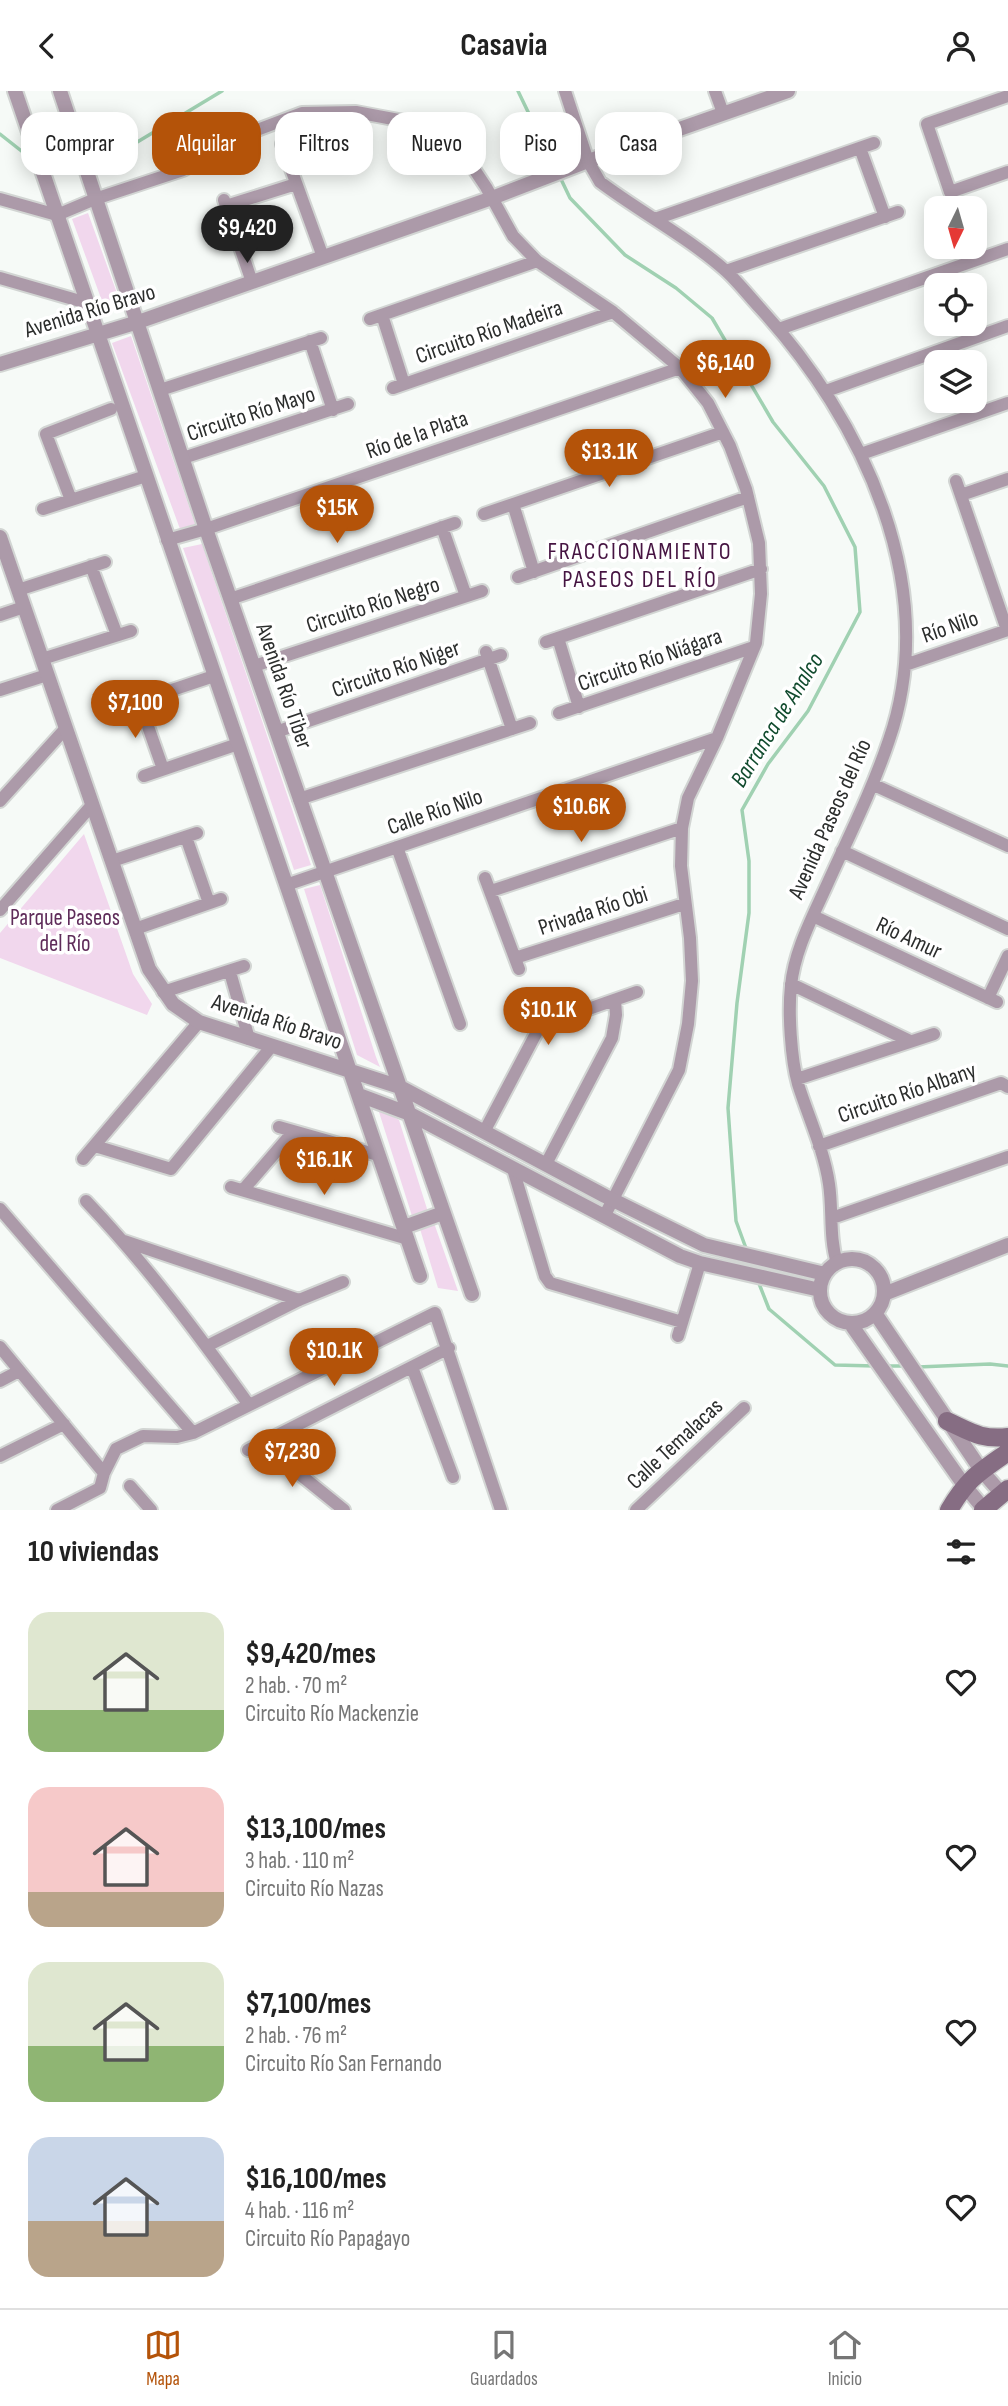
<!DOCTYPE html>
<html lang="es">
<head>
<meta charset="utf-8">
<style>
  body { margin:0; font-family:"Sofia Sans Condensed",sans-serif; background:#f6f6f6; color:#222; height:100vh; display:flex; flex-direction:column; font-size:26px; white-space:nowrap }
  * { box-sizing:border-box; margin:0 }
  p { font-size:23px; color:#767676 }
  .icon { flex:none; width:38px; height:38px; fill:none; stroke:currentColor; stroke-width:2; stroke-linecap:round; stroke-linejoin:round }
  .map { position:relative; height:1419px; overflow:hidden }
  .details { display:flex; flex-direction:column; background:#fff; flex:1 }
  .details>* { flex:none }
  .hud { position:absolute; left:21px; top:21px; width:966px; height:63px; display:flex; gap:14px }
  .needle { width:46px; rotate:185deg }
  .buttons { position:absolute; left:924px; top:105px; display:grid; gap:14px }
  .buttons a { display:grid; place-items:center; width:63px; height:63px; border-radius:14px; background:#fff; box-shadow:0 4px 18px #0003; font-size:35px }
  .price { position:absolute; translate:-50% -60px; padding:0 16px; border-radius:24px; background:#b45309; color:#fff; font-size:23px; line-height:46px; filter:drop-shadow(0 2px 4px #0008) }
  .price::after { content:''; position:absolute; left:50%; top:42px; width:21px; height:16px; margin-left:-10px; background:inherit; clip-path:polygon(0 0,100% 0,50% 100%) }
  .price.active { background:#222; color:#fff }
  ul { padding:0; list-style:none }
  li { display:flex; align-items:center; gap:21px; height:175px; padding:0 28px }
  li span { display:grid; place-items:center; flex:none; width:196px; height:140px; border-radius:21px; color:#555 }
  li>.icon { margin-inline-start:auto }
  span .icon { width:84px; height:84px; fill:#fffc; stroke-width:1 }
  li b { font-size:30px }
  h2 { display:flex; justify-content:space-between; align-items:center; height:84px; padding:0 28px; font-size:30px }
  .chip { padding:0 24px; border-radius:21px; background:#fff; box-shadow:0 4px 18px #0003; font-size:24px; line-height:63px }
  .chip.active { background:#b45309; color:#fff }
  header { display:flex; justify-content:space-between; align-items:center; height:91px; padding:0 28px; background:#fff; font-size:32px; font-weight:700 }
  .menu { display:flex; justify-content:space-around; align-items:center; height:98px; border-top:2px solid #e0e0e0; background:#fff; font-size:19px; color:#767676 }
  .menu a { display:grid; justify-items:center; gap:4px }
  .menu .active { color:#b45309 }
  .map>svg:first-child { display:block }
  .green { fill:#f1d7ed }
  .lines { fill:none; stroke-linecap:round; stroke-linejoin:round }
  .stream { stroke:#a0d1b2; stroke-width:3.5 }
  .minor-casing { stroke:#d2d5d3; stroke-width:16 }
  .tertiary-casing { stroke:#d2d5d3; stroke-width:18 }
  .secondary-casing { stroke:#d2d5d3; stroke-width:21 }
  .minor { stroke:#ac9aa9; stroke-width:12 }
  .tertiary { stroke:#ac9aa9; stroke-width:14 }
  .secondary { stroke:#866d83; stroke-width:18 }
  .labels { text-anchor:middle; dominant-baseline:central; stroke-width:7; stroke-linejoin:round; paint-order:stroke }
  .street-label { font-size:23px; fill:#2c2e2d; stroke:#fff }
  .park-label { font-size:23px; fill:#5f2c5a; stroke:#fff }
  .neighbourhood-label { font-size:24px; letter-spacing:2px; fill:#461442; stroke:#fff }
  .water-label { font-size:24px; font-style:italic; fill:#114b2e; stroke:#fff }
</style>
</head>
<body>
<header><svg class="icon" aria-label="back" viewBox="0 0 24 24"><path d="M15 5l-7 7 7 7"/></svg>Casavia<svg class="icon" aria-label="person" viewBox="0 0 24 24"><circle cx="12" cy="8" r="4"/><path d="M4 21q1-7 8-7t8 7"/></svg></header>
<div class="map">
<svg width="1008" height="1419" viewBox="0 0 1008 1419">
  <rect width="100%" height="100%" fill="#f6faf7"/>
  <path class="green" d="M88,122L122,216L106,221L72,128Z
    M131,245L195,433L180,438L112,252Z
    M202,453L311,774L294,779L221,562L183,457Z
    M84,743L133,883L152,913L147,924L0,867V842Z
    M320,794L376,966L380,976L357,964L304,798Z
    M378,1018L399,1029L428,1121L412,1125Z
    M434,1132L458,1200L438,1197L420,1138Z"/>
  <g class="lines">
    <path class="stream" d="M518,0L555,77
      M0,43L24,62L34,63
      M41,64L68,68L78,66
      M86,65L129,56L222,0
      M559,84L570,107L625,164L676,197L712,227L773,331L824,395L855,456L860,521L808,620L768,673L742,719L749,770V822L737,912L728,1017L736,1130L747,1160
      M758,1190L769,1218L835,1274L875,1275
      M887,1275H907
      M918,1276L990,1273L1008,1275"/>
    <g class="minor-casing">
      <path id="minor" d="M565,0L588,70L600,91C640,121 689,147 726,180C738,191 748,204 759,216C863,329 942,495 889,649C872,700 848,747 826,796C812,827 794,861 791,895C788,921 791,968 798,993C808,1025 824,1059 829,1093C833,1119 829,1146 837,1172
        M715,0L723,22
        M1008,5L927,33L950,101L1008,81
        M282,53L323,166
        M860,57L885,126
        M0,108L57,124L95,108L183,79L257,39L302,22L356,21L404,30L436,45L468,69L486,96L513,145L537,170L613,221L680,277L708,312L730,355L746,398L759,452L761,503L756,552L717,647L688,707L682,737L681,775L690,847L692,890L688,933L679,979L605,1124
        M224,109L252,191
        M226,115L296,93
        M655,128L874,52
        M726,180L898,121
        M0,187L87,212
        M382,224L404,293
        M370,228L537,170
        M779,238L1008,158
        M310,250L333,319
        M393,297L613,221
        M160,299L321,247
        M826,300L1008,235
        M861,363L1008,312
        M183,367L348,313
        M956,390L1007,539
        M961,404L1008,388
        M71,409L46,343L111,318
        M513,413L534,481
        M43,418L146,385
        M484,423L723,341
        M442,436L466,505
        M167,449L206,438L680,277
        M91,475L117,544
        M518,486L748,406
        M18,499L105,471
        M230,508L455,432
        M0,524L24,516
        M558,547L579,616
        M546,551L761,478
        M486,561L512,638
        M42,568L131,540
        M905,574L1008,539
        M254,575L482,500
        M0,599L47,584
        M139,610L163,678
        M121,616L214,585
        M559,622L754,556
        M276,641L501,564
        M144,685L238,653
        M874,694L1008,755
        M299,708L530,632
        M0,710L66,637
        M186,746L209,812
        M397,756L460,933
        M842,760L1008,838
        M112,770L197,742
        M485,787L519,878
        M286,794L717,647
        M491,800L682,737
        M0,819L92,714
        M813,825L997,911
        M135,838L221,808
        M515,867L684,813
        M230,881L249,948
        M791,893L910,950
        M163,901L244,875
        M988,907L1008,865
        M797,988L934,943
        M279,1036L378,1064
        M484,1041L540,935L637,901
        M95,1055L171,1078L271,956
        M819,1055L1001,992L1008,996
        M83,1068L199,931
        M546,1073L612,947L616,924L615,909
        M513,1078L545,1185L550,1192L682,1231
        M231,1096L408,1148
        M243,1099L293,1041
        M86,1110C146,1173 198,1243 249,1314
        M0,1118L193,1342
        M832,1127L1008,1066
        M124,1150L299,1209
        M678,1245L700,1172
        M207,1255L299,1209L343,1191
        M0,1256L104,1382
        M412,1276L453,1386
        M0,1290L19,1280
        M261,1352L344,1419
        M248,1359L449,1257
        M0,1365L64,1333
        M130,1395L151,1419
        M57,1419L100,1397L104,1382L116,1358L143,1345L177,1346L193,1342L435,1222L501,1419
        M636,1419L744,1317"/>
    </g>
    <g class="tertiary-casing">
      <path id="tertiary" d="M15,0L420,1185
        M60,0L206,438L472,1203
        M0,273L138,231L492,107L588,70L788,0
        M0,446L149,878L173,913L199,931L400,996L605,1105L704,1154L825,1183
        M359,1004L410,1023L680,1165L700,1172L820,1199
        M404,1136L443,1122
        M820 1200a32 32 0 1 1 64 0a32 32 0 1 1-64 0Z
        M884,1203L1008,1154
        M875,1222L981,1379L1002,1403
        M850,1232L964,1394L984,1418"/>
    </g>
    <g class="secondary-casing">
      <path id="secondary" d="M947,1330C971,1341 981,1349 1008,1346
        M949,1419C968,1387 978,1382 1008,1361
        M983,1419L1008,1398"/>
    </g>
    <use href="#minor" class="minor"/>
    <use href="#tertiary" class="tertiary"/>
    <use href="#secondary" class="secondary"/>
  </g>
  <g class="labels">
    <g class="street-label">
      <text transform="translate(90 220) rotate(-17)">Avenida Río Bravo</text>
      <text transform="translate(489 241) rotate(-19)">Circuito Río Madeira</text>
      <text transform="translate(251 323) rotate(-18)">Circuito Río Mayo</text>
      <text transform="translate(417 344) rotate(-19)">Río de la Plata</text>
      <text transform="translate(373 514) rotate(-18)">Circuito Río Negro</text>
      <text transform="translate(950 536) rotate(-19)">Río Nilo</text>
      <text transform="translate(650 569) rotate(-19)">Circuito Río Niágara</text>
      <text transform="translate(396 578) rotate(-19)">Circuito Río Niger</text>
      <text transform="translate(284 595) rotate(71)">Avenida Río Tiber</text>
      <text transform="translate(435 721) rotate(-19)">Calle Río Nilo</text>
      <text transform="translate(830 728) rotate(-66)">Avenida Paseos del Río</text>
      <text transform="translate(593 820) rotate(-18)">Privada Río Obi</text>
      <text transform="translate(909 847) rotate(25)">Río Amur</text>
      <text transform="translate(277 931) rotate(18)">Avenida Río Bravo</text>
      <text transform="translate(907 1002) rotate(-19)">Circuito Río Albany</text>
      <text transform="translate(675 1353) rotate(-43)">Calle Temalacas</text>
    </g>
    <g class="park-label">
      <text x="65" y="827">Parque Paseos<tspan x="65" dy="26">del Río</tspan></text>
    </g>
    <g class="neighbourhood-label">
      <text x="640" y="460">FRACCIONAMIENTO<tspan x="640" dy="28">PASEOS DEL RÍO</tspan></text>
    </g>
    <g class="water-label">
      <text transform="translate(777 629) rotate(-58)">Barranca de Analco</text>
    </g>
  </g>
</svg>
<div class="buttons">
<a><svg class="needle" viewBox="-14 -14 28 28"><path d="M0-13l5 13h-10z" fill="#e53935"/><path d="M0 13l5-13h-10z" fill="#767676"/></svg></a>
<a><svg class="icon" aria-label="locate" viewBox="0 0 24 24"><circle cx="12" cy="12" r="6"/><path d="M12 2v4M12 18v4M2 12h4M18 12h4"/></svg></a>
<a><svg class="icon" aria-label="layers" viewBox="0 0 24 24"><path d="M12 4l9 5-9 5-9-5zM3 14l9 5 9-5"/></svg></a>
</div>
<b class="price active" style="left:247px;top:174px">$9,420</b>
<b class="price" style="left:725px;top:309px">$6,140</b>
<b class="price" style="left:609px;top:398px">$13.1K</b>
<b class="price" style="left:337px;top:454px">$15K</b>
<b class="price" style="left:135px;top:649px">$7,100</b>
<b class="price" style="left:581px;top:753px">$10.6K</b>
<b class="price" style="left:548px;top:956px">$10.1K</b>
<b class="price" style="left:324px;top:1106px">$16.1K</b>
<b class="price" style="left:334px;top:1297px">$10.1K</b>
<b class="price" style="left:292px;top:1398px">$7,230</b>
<div class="hud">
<a class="chip">Comprar</a>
<a class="chip active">Alquilar</a>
<a class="chip">Filtros</a>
<a class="chip">Nuevo</a>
<a class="chip">Piso</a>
<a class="chip">Casa</a>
</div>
</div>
<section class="details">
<h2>10 viviendas<svg class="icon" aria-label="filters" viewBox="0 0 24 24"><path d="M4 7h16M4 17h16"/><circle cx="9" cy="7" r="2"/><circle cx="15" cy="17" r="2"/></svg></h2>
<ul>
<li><span style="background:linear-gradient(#dfe7d0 70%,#8fb573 0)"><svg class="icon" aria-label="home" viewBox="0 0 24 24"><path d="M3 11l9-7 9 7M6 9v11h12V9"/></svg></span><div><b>$9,420/mes</b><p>2 hab. · 70 m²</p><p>Circuito Río Mackenzie</p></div><svg class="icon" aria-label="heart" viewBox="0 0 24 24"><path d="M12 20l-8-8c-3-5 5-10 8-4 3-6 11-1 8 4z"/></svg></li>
<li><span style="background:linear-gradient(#f6c9c9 75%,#b9a48a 0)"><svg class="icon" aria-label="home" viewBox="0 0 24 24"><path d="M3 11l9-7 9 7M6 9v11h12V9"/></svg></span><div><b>$13,100/mes</b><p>3 hab. · 110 m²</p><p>Circuito Río Nazas</p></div><svg class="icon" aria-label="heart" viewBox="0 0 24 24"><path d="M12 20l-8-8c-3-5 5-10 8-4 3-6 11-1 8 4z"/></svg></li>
<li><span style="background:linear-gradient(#dfe7d0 60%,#8fb573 0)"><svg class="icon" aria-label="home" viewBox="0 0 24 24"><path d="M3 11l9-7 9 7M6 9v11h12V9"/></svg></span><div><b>$7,100/mes</b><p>2 hab. · 76 m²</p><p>Circuito Río San Fernando</p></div><svg class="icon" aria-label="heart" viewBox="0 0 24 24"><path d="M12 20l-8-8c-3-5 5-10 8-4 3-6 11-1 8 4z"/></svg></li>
<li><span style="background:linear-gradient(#c9d6e8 60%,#b9a48a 0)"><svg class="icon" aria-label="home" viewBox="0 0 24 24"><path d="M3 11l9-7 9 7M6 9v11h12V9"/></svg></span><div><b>$16,100/mes</b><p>4 hab. · 116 m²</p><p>Circuito Río Papagayo</p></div><svg class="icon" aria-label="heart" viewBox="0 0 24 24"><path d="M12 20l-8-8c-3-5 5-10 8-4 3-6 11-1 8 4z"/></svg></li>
</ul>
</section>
<nav class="menu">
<a class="active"><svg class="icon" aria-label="map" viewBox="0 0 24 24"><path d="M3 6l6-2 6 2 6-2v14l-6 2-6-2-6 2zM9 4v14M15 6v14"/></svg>Mapa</a>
<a><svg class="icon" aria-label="saved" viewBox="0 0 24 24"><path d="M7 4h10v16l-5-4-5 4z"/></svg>Guardados</a>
<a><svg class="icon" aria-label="home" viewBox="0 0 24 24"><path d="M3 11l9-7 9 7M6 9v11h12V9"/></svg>Inicio</a>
</nav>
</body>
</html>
